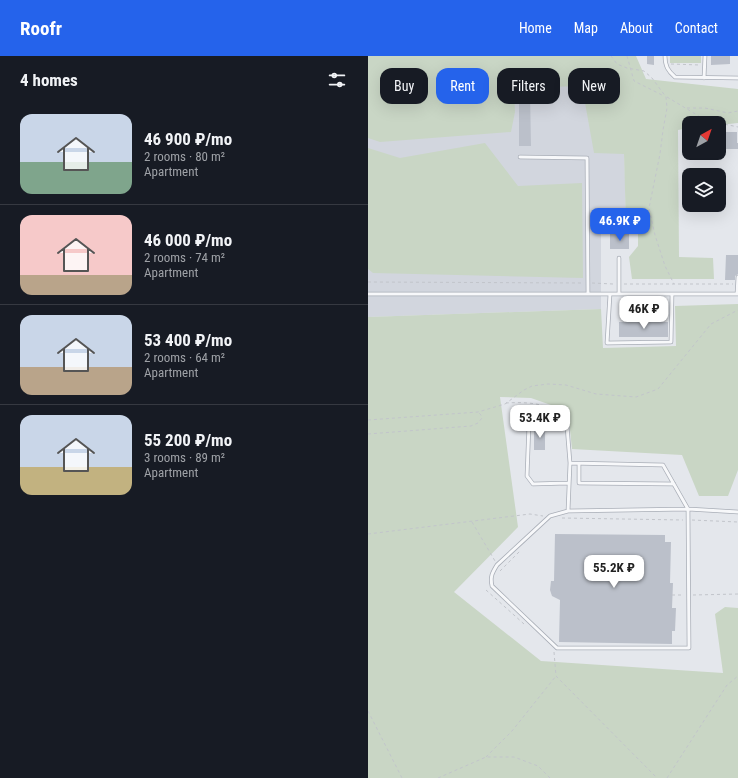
<!DOCTYPE html>
<html lang="en">
<head>
<meta charset="utf-8">
<style>
  body { margin:0; font-family:"Roboto Condensed",sans-serif; background:#20242c; color:#f1f3f6; height:100vh; display:flex; flex-direction:column; font-size:15px; white-space:nowrap }
  * { box-sizing:border-box; margin:0 }
  p { font-size:13px; color:#9ea1a6 }
  .icon { flex:none; width:22px; height:22px; fill:none; stroke:currentColor; stroke-width:2; stroke-linecap:round; stroke-linejoin:round }
  .map { position:relative; flex:1; overflow:hidden }
  .side { display:flex; flex-direction:column; background:#171b24; width:368px }
  .side>* { flex:none }
  .guide { position:absolute; left:12px; top:12px; width:298px; height:36px; display:flex; gap:8px }
  .needle { width:26px; rotate:40deg }
  .controls { position:absolute; left:314px; top:60px; display:grid; gap:8px }
  .controls a { display:grid; place-items:center; width:44px; height:44px; border-radius:8px; background:#171b24; box-shadow:0 4px 16px #0002; font-size:20px }
  .price { position:absolute; translate:-50% -34px; padding:0 9px; border-radius:8px; background:#fff; color:#222; font-size:13px; line-height:26px; filter:drop-shadow(0 1px 2px #0008) }
  .price::after { content:''; position:absolute; left:50%; top:24px; width:12px; height:9px; margin-left:-6px; background:inherit; clip-path:polygon(0 0,100% 0,50% 100%) }
  .price.active { background:#2563eb; color:#fff }
  ul { padding:0; list-style:none }
  li { display:flex; align-items:center; gap:12px; height:100px; padding:0 20px }
  li+li { border-top:1px solid #363941 }
  li span { display:grid; place-items:center; flex:none; width:112px; height:80px; border-radius:12px; color:#555 }
  li>.icon { margin-inline-start:auto }
  span .icon { width:48px; height:48px; fill:#fffc; stroke-width:1 }
  li b { font-size:17px }
  h2 { display:flex; justify-content:space-between; align-items:center; height:48px; padding:0 20px; font-size:17px }
  .tag { padding:0 14px; border-radius:12px; background:#171b24; box-shadow:0 4px 16px #0002; font-size:14px; line-height:36px }
  .tag.active { background:#2563eb; color:#fff }
  header { display:flex; align-items:center; gap:24px; box-sizing:border-box; height:56px; padding:0 20px; background:#2563eb; color:#fff }
  header strong { font-size:19px }
  nav { display:flex; gap:22px; margin-inline-start:auto; font-size:14px }
  main { display:flex; flex:1; min-height:0 }
  .map>svg:first-child { display:block }
  .built { fill:#d2d6de }
  .green { fill:#c9d6c5 }
  .building { fill:#bbc0ca }
  .lines { fill:none; stroke-linecap:round; stroke-linejoin:round }
  .service-casing { stroke:#a9aeb7; stroke-width:4.5 }
  .path { stroke:#c2c5cb; stroke-width:1; stroke-dasharray:3 3; stroke-linecap:butt }
  .service { stroke:#f7f8fa; stroke-width:3 }
</style>
</head>
<body>
<header>
<strong>Roofr</strong>
<nav><a>Home</a><a>Map</a><a>About</a><a>Contact</a></nav>
</header>
<main>
<section class="side">
<h2>4 homes<svg class="icon" aria-label="filters" viewBox="0 0 24 24"><path d="M4 7h16M4 17h16"/><circle cx="9" cy="7" r="2"/><circle cx="15" cy="17" r="2"/></svg></h2>
<ul>
<li><span style="background:linear-gradient(#c9d6e8 60%,#7fa58c 0)"><svg class="icon" aria-label="home" viewBox="0 0 24 24"><path d="M3 11l9-7 9 7M6 9v11h12V9"/></svg></span><div><b>46 900 ₽/mo</b><p>2 rooms · 80 m²</p><p>Apartment</p></div></li>
<li><span style="background:linear-gradient(#f6c9c9 75%,#b9a48a 0)"><svg class="icon" aria-label="home" viewBox="0 0 24 24"><path d="M3 11l9-7 9 7M6 9v11h12V9"/></svg></span><div><b>46 000 ₽/mo</b><p>2 rooms · 74 m²</p><p>Apartment</p></div></li>
<li><span style="background:linear-gradient(#c9d6e8 65%,#b9a48a 0)"><svg class="icon" aria-label="home" viewBox="0 0 24 24"><path d="M3 11l9-7 9 7M6 9v11h12V9"/></svg></span><div><b>53 400 ₽/mo</b><p>2 rooms · 64 m²</p><p>Apartment</p></div></li>
<li><span style="background:linear-gradient(#c9d6e8 65%,#c2b280 0)"><svg class="icon" aria-label="home" viewBox="0 0 24 24"><path d="M3 11l9-7 9 7M6 9v11h12V9"/></svg></span><div><b>55 200 ₽/mo</b><p>3 rooms · 89 m²</p><p>Apartment</p></div></li>
</ul>
</section>
<div class="map">
<svg width="370" height="722" viewBox="0 0 370 722">
  <rect width="100%" height="100%" fill="#e4e7ec"/>
  <path class="built" d="M0,0H215L255,48L258,163L233,165V253L0,261Z"/>
  <path class="green" d="M0,0H268L278,23L370,33V67L351,69V67H321V72L310,74L311,201L345,202L346,223H264L261,201L270,190V171H258L256,98L226,97L214,30L146,32L147,56L143,76L12,86L0,82Z
    M302,0H333V7H302Z
    M117,87L150,130L214,127L215,222L5,217L0,213V92L32,102Z
    M370,248V414L360,440H331L314,399L204,393L200,355L163,342L132,341L150,471L86,536L173,605L355,617L347,558L357,551L370,552V722H0V261L233,253L235,292L308,290L307,250Z"/>
  <path class="building" d="M279,0H286V9L279,8Z
    M343,0H362V8L343,9Z
    M151,36H162L163,90H151Z
    M358,76H369V87H370V93H351V77H358Z
    M242,178H261V193H242Z
    M358,199H370V218L367,220V224H357Z
    M251,266H300V281H251Z
    M166,372H177V394H166Z
    M187,478L297,479V486H303L302,527H305L304,552H308L307,575H304V588L191,586L192,544L184,540L182,534L183,525H186Z"/>
  <g class="lines">
    <g class="service-casing">
      <path id="service" d="M297,0C297,10 300,15 307,21L370,22
        M336,22L337,0
        M152,101L219,102L220,238
        M0,238H370
        M242,238L239,287L303,286L304,238
        M251,238V202
        M369,238L370,221
        M211,408V427L306,428
        M200,427L165,428L159,420L161,368L199,370L202,407
        M200,455L202,407L295,409L320,453L321,592H189L124,530C122,521 124,517 129,509L182,460L200,455L320,453L370,456"/>
    </g>
    <path class="path" d="M243,0L249,8L259,12L276,15L284,22L298,41L299,52L295,74L292,98L281,152L287,179L297,210L306,228
      M259,0L266,25L296,40
      M303,8L332,9
      M299,41L339,65L350,67
      M319,52H337L360,57L370,55
      M351,67L370,71
      M0,226L215,227
      M224,227L245,228
      M256,228H365
      M138,347C154,346 178,346 191,358C193,359 195,363 196,366
      M0,364L110,356L137,348L156,334L164,330L180,328L198,329L228,338L268,341L290,333L343,268L370,254
      M0,378L103,370L110,367L114,362L113,359L111,357
      M194,462L315,464
      M324,464L370,466
      M104,466L127,505
      M0,478L162,458L175,460
      M132,515L152,495
      M118,534L156,568
      M304,539H315
      M325,539L370,538
      M186,596L188,620L289,722
      M0,655L34,722
      M118,701L144,675L188,620
      M70,722L118,701H146L170,710L182,722
      M299,722L359,629L370,620"/>
    <use href="#service" class="service"/>
  </g>
</svg>
<div class="controls">
<a><svg class="needle" viewBox="-14 -14 28 28"><path d="M0-13l5 13h-10z" fill="#e53935"/><path d="M0 13l5-13h-10z" fill="#9ea1a6"/></svg></a>
<a><svg class="icon" aria-label="layers" viewBox="0 0 24 24"><path d="M12 4l9 5-9 5-9-5zM3 14l9 5 9-5"/></svg></a>
</div>
<b class="price active" style="left:252px;top:186px">46.9K ₽</b>
<b class="price" style="left:276px;top:274px">46K ₽</b>
<b class="price" style="left:172px;top:383px">53.4K ₽</b>
<b class="price" style="left:246px;top:533px">55.2K ₽</b>
<div class="guide">
<a class="tag">Buy</a>
<a class="tag active">Rent</a>
<a class="tag">Filters</a>
<a class="tag">New</a>
</div>
</div>
</main>
</body>
</html>
